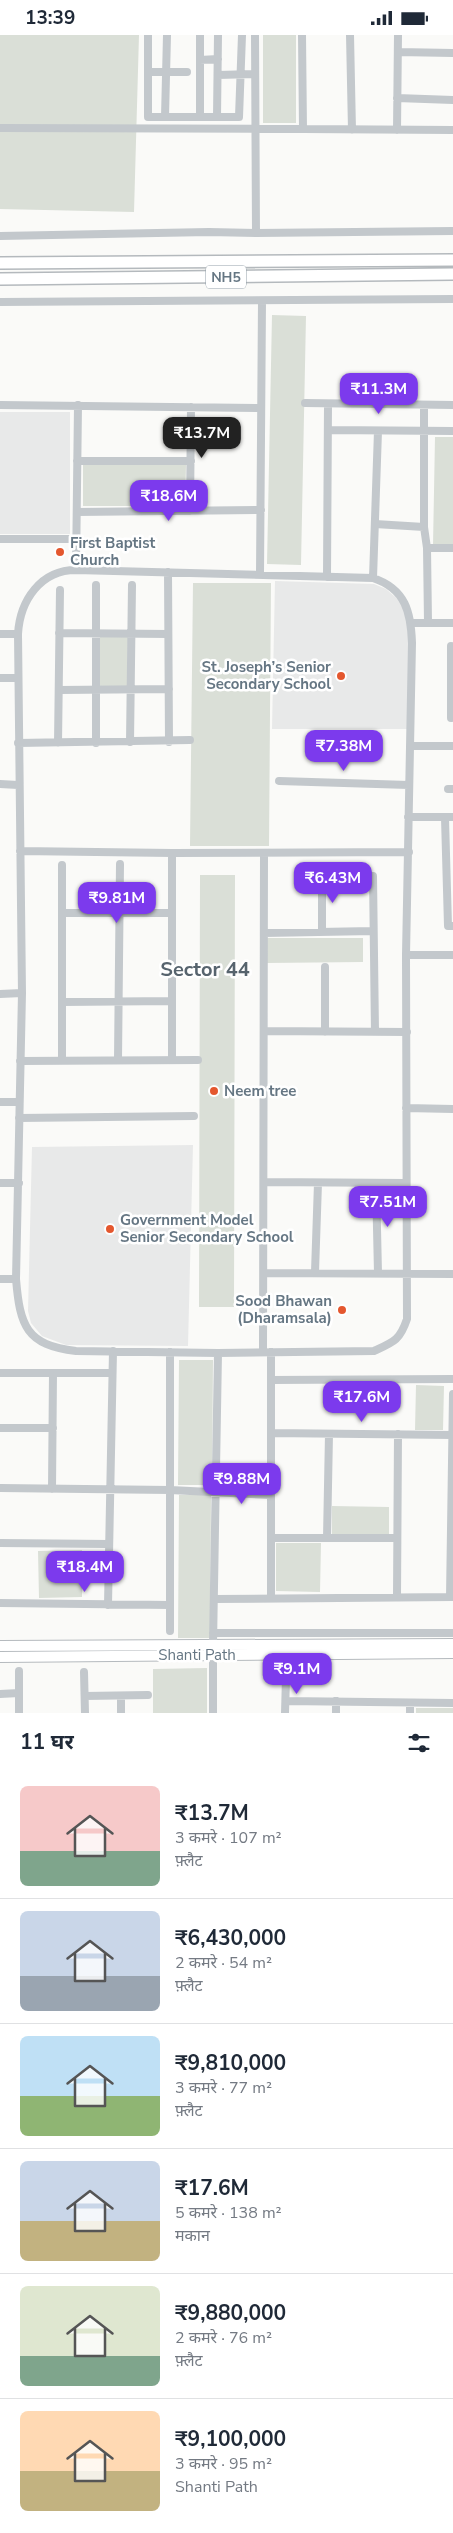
<!DOCTYPE html>
<html lang="hi">
<head>
<meta charset="utf-8">
<style>
  body { margin:0; font-family:"Nunito Sans","Noto Sans Devanagari",sans-serif; background:#f6f6f7; color:#1f2937; height:100vh; display:flex; flex-direction:column; font-size:19px; white-space:nowrap }
  * { box-sizing:border-box; margin:0 }
  p { font-size:16px; color:#747a83 }
  .icon { flex:none; width:28px; height:28px; fill:none; stroke:currentColor; stroke-width:2; stroke-linecap:round; stroke-linejoin:round }
  .map { position:relative; height:1678px; overflow:hidden }
  .drawer { display:flex; flex-direction:column; background:#fff; flex:1 }
  .drawer>* { flex:none }
  .price { position:absolute; translate:-50% -42px; padding:0 11px; border-radius:10px; background:#7c3aed; color:#fff; font-size:16px; line-height:32px; filter:drop-shadow(0 1px 2px #0008) }
  .price::after { content:''; position:absolute; left:50%; top:30px; width:15px; height:11px; margin-left:-8px; background:inherit; clip-path:polygon(0 0,100% 0,50% 100%) }
  .price.on { background:#222; color:#fff }
  ul { padding:0; list-style:none }
  li { display:flex; align-items:center; gap:15px; height:125px; padding:0 20px }
  li+li { border-top:1px solid #e0e1e3 }
  li span { display:grid; place-items:center; flex:none; width:140px; height:100px; border-radius:8px; color:#555 }
  li>.icon { margin-inline-start:auto }
  span .icon { width:60px; height:60px; fill:#fffc; stroke-width:1 }
  li b { font-size:21px }
  h2 { display:flex; justify-content:space-between; align-items:center; height:60px; padding:0 20px; font-size:21px }
  .status { display:flex; justify-content:space-between; align-items:center; height:35px; padding:0 25px; background:#fff; direction:ltr }
  .status svg { height:14px; fill:currentColor }
  .map>svg:first-child { display:block }
  .built { fill:#e8e9e9 }
  .green { fill:#dadfd7 }
  .lines { fill:none; stroke-linecap:round; stroke-linejoin:round }
  .major-casing { stroke:#b5babe; stroke-width:12 }
  .highway-casing { stroke:#b4b9bd; stroke-width:14 }
  .minor { stroke:#c3c8cc; stroke-width:8 }
  .major { stroke:#fff; stroke-width:10 }
  .highway { stroke:#fff; stroke-width:11 }
  .poi-dot { fill:#e4572e; stroke:#fff; stroke-width:2 }
  .labels { text-anchor:middle; dominant-baseline:central; stroke-width:5; stroke-linejoin:round; paint-order:stroke }
  .shield { fill:#fff; stroke:#939fa8; stroke-width:1 }
  .shield-label { font-size:14px; font-weight:bold; fill:#657683 }
  .poi-label { font-size:15px; font-weight:bold; fill:#657683; stroke:#fff; text-anchor:start }
  .street-label { font-size:15px; fill:#657683; stroke:#fff }
  .district-label { font-size:20px; font-weight:bold; fill:#57646e; stroke:#fff }
</style>
</head>
<body>
<div class="status"><b>13:39</b><svg viewBox="0 0 49 12"><path d="M0 12V9h3v3zM5 12V6h3v6zM10 12V3h3v9zM15 12V0h3v12zM26 1h20v11H26zM47 4h2v5h-2z"/></svg></div>
<div class="map">
<svg width="453" height="1678" viewBox="0 0 453 1678">
  <rect width="100%" height="100%" fill="#fafaf8"/>
  <path class="built" d="M0,377H70V499H0Z
    M275,546L374,549L386,554L401,567L409,587L408,694H272Z
    M193,1110L188,1311L66,1310L42,1301L31,1288L28,1276L32,1112Z"/>
  <path class="green" d="M0,0H139L134,177L0,174Z
    M263,0H296V88H263Z
    M272,280L306,281L301,530L267,529Z
    M435,402H453V512L433,511Z
    M83,430H186L185,471H83Z
    M193,548H271L269,811H190Z
    M100,602H128L127,651H100Z
    M200,840H235L234,1272H199Z
    M267,903H363V927L267,928Z
    M179,1325H213L212,1450H178Z
    M416,1350L444,1351L443,1395H415Z
    M179,1460H211L210,1603H178Z
    M332,1471L389,1472V1500L332,1499Z
    M276,1508H321L320,1557L276,1556Z
    M82,1515V1562L39,1563L38,1516Z
    M207,1633V1678H153V1634Z
    M416,1673H453V1678H416Z"/>
  <g class="lines">
    <g class="major-casing">
      <path id="major" d="M0,1611L453,1609
        M0,1622L453,1618"/>
    </g>
    <g class="highway-casing">
      <path id="highway" d="M0,228L453,225
        M0,244L453,239"/>
    </g>
    <path class="minor" d="M148,0V82H239L242,0
      M255,0L256,198
      M350,0L352,95
      M398,17L453,18
      M200,25L218,24
      M148,37H187
      M218,40L254,39
      M397,63L453,65
      M165,82L167,0
      M200,82V0
      M217,82L218,0
      M0,93L303,94L302,0
      M303,94L453,95
      M397,95L398,0
      M0,201L209,197L256,198L453,196
      M0,267L453,264
      M305,368L453,370
      M0,370L261,373
      M424,370V492L427,513
      M328,395L453,396
      M77,426H191
      M190,476L191,372
      M77,477L261,475
      M375,489L424,492
      M0,504H77
      M76,535L373,543C406,554 411,578 412,608L406,920L407,1284C400,1305 394,1307 374,1316L218,1318L76,1316C26,1310 20,1291 16,1244L22,958L18,599C20,565 41,535 76,535Z
      M76,535L78,370
      M168,537L169,707
      M260,539L262,266
      M327,542L328,369
      M373,543L378,396
      M428,587L427,513H453
      M411,588H453
      M59,598L168,599
      M0,599H18
      M0,643H18
      M59,655L169,654
      M451,683V611
      M130,707L132,550
      M18,708L190,705
      M58,708L60,555
      M96,708V550
      M410,711H453
      M279,746L409,750
      M0,749L18,750
      M448,754H453
      M408,782H453
      M445,783L448,891H453
      M20,816L172,818L409,817
      M172,818V1025
      M62,830V1026
      M322,841V897
      M373,841L375,997
      M62,878H172
      M264,898L373,896
      M406,920H453
      M325,932V997
      M0,959L22,958
      M62,967L172,966
      M264,996L407,997
      M118,1025L120,829
      M20,1026L198,1025
      M0,1067H18
      M406,1073L453,1074
      M19,1083L194,1081
      M264,1147L405,1148
      M0,1148H19
      M376,1148L378,1238
      M315,1237L318,1148
      M264,1238L453,1239
      M0,1244H16
      M170,1317V1596
      M263,1317L264,818
      M0,1338H112
      M271,1345L453,1344
      M0,1393H53
      M271,1398L452,1400
      M0,1453L170,1455L271,1460
      M52,1454L53,1338
      M271,1503H397
      M327,1503L329,1399
      M0,1508L109,1509
      M397,1562L398,1399
      M450,1562L453,1359
      M271,1563V1317
      M214,1564L453,1562
      M0,1568L170,1570
      M108,1570L113,1316
      M213,1598H453
      M213,1610L218,1318
      M213,1620V1678
      M19,1636V1678
      M84,1637L85,1678
      M0,1659L19,1658
      M85,1661L148,1660
      M286,1666L453,1668
      M121,1678V1661
      M285,1678L286,1642
      M336,1678V1666
      M410,1678V1668"/>
    <use href="#major" class="major"/>
    <use href="#highway" class="highway"/>
  </g>
  <g class="poi-dot">
    <circle cx="60" cy="517" r="5"/>
    <circle cx="341" cy="641" r="5"/>
    <circle cx="214" cy="1056" r="5"/>
    <circle cx="110" cy="1194" r="5"/>
    <circle cx="342" cy="1275" r="5"/>
  </g>
  <g class="labels">
    <rect class="shield" x="206" y="230.5" width="40" height="23" rx="4"/>
    <g class="shield-label">
      <text x="226" y="242">NH5</text>
    </g>
    <g class="poi-label">
      <text x="70" y="508">First Baptist<tspan x="70" dy="17">Church</tspan></text>
      <text x="331" y="632" text-anchor="end">St. Joseph’s Senior<tspan x="331" dy="17">Secondary School</tspan></text>
      <text x="224" y="1056">Neem tree</text>
      <text x="120" y="1185">Government Model<tspan x="120" dy="17">Senior Secondary School</tspan></text>
      <text x="332" y="1266" text-anchor="end">Sood Bhawan<tspan x="332" dy="17">(Dharamsala)</tspan></text>
    </g>
    <g class="street-label">
      <text x="197" y="1620">Shanti Path</text>
    </g>
    <g class="district-label">
      <text x="205" y="934">Sector 44</text>
    </g>
  </g>
</svg>
<b class="price" style="left:379px;top:380px">₹11.3M</b>
<b class="price on" style="left:202px;top:424px">₹13.7M</b>
<b class="price" style="left:169px;top:487px">₹18.6M</b>
<b class="price" style="left:344px;top:737px">₹7.38M</b>
<b class="price" style="left:333px;top:869px">₹6.43M</b>
<b class="price" style="left:117px;top:889px">₹9.81M</b>
<b class="price" style="left:388px;top:1193px">₹7.51M</b>
<b class="price" style="left:362px;top:1388px">₹17.6M</b>
<b class="price" style="left:242px;top:1470px">₹9.88M</b>
<b class="price" style="left:85px;top:1558px">₹18.4M</b>
<b class="price" style="left:297px;top:1660px">₹9.1M</b>
</div>
<section class="drawer">
<h2>11 घर<svg class="icon" aria-label="filters" viewBox="0 0 24 24"><path d="M4 7h16M4 17h16"/><circle cx="9" cy="7" r="2"/><circle cx="15" cy="17" r="2"/></svg></h2>
<ul>
<li><span style="background:linear-gradient(#f6c9c9 65%,#7fa58c 0)"><svg class="icon" aria-label="home" viewBox="0 0 24 24"><path d="M3 11l9-7 9 7M6 9v11h12V9"/></svg></span><div><b>₹13.7M</b><p>3 कमरे · 107 m²</p><p>फ़्लैट</p></div></li>
<li><span style="background:linear-gradient(#c9d6e8 65%,#9aa5b1 0)"><svg class="icon" aria-label="home" viewBox="0 0 24 24"><path d="M3 11l9-7 9 7M6 9v11h12V9"/></svg></span><div><b>₹6,430,000</b><p>2 कमरे · 54 m²</p><p>फ़्लैट</p></div></li>
<li><span style="background:linear-gradient(#bfe0f5 60%,#8fb573 0)"><svg class="icon" aria-label="home" viewBox="0 0 24 24"><path d="M3 11l9-7 9 7M6 9v11h12V9"/></svg></span><div><b>₹9,810,000</b><p>3 कमरे · 77 m²</p><p>फ़्लैट</p></div></li>
<li><span style="background:linear-gradient(#c9d6e8 60%,#c2b280 0)"><svg class="icon" aria-label="home" viewBox="0 0 24 24"><path d="M3 11l9-7 9 7M6 9v11h12V9"/></svg></span><div><b>₹17.6M</b><p>5 कमरे · 138 m²</p><p>मकान</p></div></li>
<li><span style="background:linear-gradient(#dfe7d0 70%,#7fa58c 0)"><svg class="icon" aria-label="home" viewBox="0 0 24 24"><path d="M3 11l9-7 9 7M6 9v11h12V9"/></svg></span><div><b>₹9,880,000</b><p>2 कमरे · 76 m²</p><p>फ़्लैट</p></div></li>
<li><span style="background:linear-gradient(#ffd9b3 60%,#c2b280 0)"><svg class="icon" aria-label="home" viewBox="0 0 24 24"><path d="M3 11l9-7 9 7M6 9v11h12V9"/></svg></span><div><b>₹9,100,000</b><p>3 कमरे · 95 m²</p><p>Shanti Path</p></div></li>
</ul>
</section>
</body>
</html>
